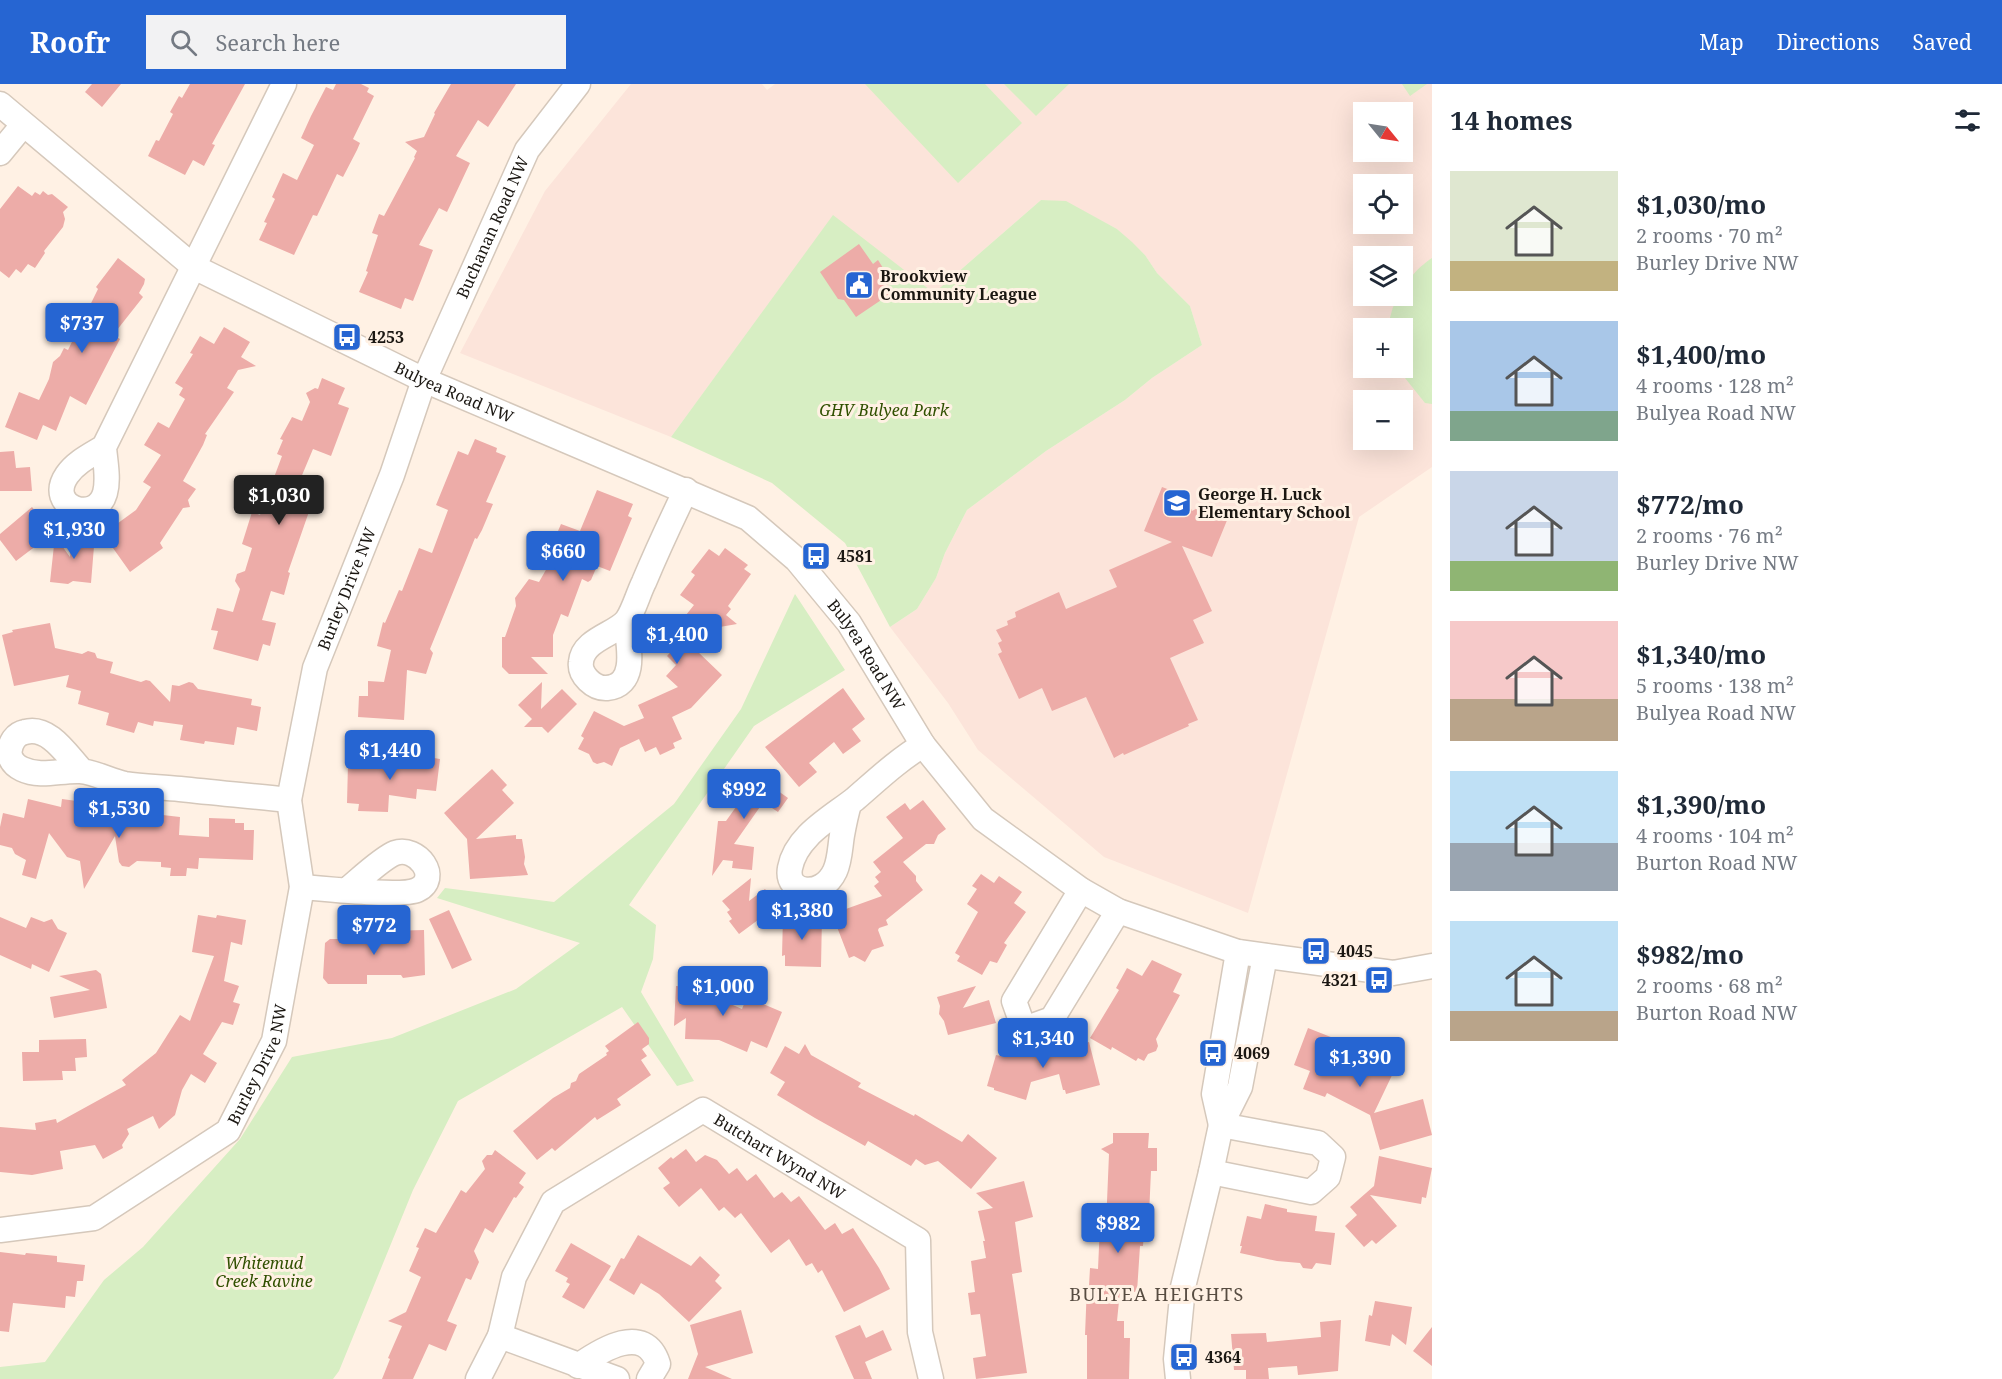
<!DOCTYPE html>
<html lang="en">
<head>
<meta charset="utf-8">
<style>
  body { margin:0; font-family:"Noto Serif",serif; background:#f2f2f3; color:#1f2937; height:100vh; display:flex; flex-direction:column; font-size:22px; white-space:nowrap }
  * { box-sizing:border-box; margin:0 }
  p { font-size:20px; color:#747a83 }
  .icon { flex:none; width:33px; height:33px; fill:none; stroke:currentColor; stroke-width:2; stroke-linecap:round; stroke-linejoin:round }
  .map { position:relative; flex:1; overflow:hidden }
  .drawer { display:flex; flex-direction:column; background:#fff; width:570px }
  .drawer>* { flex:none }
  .needle { width:39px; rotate:120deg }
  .tools { position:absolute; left:1353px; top:18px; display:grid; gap:12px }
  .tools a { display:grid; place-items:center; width:60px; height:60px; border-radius:0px; background:#fff; box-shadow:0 6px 24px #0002; font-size:30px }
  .price { position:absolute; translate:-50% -51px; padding:0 14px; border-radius:6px; background:#2665d2; color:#fff; font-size:20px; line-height:39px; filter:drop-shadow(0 2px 3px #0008) }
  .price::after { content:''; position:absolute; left:50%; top:36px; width:18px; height:14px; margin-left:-9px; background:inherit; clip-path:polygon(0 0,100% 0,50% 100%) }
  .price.on { background:#222; color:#fff }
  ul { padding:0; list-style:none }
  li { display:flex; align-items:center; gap:18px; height:150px; padding:0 18px }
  li span { display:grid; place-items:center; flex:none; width:168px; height:120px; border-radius:0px; color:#555 }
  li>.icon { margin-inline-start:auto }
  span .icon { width:72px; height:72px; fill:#fffc; stroke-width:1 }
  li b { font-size:26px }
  h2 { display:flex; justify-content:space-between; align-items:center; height:72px; padding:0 18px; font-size:26px }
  header { display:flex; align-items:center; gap:36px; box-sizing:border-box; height:84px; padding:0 30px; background:#2665d2; color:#fff }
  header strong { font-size:28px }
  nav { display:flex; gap:33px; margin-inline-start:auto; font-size:21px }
  .search { width:420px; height:54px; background:#f2f2f3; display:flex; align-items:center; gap:15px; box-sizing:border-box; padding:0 21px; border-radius:0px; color:#747a83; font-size:22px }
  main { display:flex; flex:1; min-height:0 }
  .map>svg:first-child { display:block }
  .education { fill:#fce4da; fill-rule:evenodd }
  .green { fill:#d7eec3 }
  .building { fill:#edaca8 }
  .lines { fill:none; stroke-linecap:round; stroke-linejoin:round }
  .minor-casing { stroke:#d5c8bb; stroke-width:27 }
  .minor { stroke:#fff; stroke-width:24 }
  .labels { text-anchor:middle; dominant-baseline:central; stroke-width:6; stroke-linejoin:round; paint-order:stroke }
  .street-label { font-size:16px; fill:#1b1712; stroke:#fff1e4 }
  .poi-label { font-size:16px; font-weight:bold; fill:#1b1712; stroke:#fff1e4; text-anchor:start }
  .park-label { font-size:16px; font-style:italic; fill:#305000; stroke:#fff1e4 }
  .neighbourhood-label { font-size:18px; letter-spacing:1.5px; fill:#574c41; stroke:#fff1e4 }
</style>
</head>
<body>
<header>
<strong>Roofr</strong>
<div class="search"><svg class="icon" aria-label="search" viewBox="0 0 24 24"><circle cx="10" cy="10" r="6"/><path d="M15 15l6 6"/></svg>Search here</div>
<nav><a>Map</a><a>Directions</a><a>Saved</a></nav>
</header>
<main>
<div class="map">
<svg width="1432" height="1295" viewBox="0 0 1432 1295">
  <rect width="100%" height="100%" fill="#fff1e4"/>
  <path class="education" d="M631,0H762L767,6L775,0H1432V383L1359,433L1248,829L1104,773L978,666L948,619L890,543L917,525L936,494L945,469L967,426L1046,367L1125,316L1152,294L1202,261L1190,222L1157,189L1145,171L1117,145L1066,118L1041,116L934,209L833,132L671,353L460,269L545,107ZM1364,28H1402V68H1364ZM1364,100H1402V140H1364ZM1364,172H1402V212H1364ZM1364,244H1402V284H1364ZM1364,316H1402V356H1364Z"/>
  <path class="green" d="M865,0H985L1022,39L958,99Z
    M1004,0H1069L1036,32Z
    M1402,0H1427L1410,12Z
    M1041,116L1066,117L1117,145L1132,158L1145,171L1157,189L1190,222L1202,261L1152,294L1125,316L1046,367L967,426L945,469L936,494L917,525L890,543L845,459L772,399L671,353L833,131L934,209Z
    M1432,174V320L1425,319L1397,284H1402V244H1387L1393,223L1400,212H1402C1404,197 1420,182 1432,174Z
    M795,510L845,586L754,642L629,821L656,841L653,875L641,908L694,997L677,1002L622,923L458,1017L413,1106L339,1287L333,1295H0V1283L45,1278L104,1196L143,1163L240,1055L292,973L392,954L516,905L580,859L437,814L445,804L554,818L674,720L741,625Z"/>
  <path class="building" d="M92,0H121L102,23L85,8Z
    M190,0H245L212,60L215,61L204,82L193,76L185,91L148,72L156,56L159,57L173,30L170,28L179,12L182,14Z
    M336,0H361L369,4L367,8L374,12L353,55L360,59L357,66L343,93L337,90L317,132L313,131L294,171L259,156L267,139L264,138L275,115L272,113L283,89L297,96L314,61L301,54L311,32L326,3L333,6Z
    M451,0H516L488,43L478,36L456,72L470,79L447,128L439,124L419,161L433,166L413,217L405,214L401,225L359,208L368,188L366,187L378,151L372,149L379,130L384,132L415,74L414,73L417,67L405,58L424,53L435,30L434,29Z
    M18,102L32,112L35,108L40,111L43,107L48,111L52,110L68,123L63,128L65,135L63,143L44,167L45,169L35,184L28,180L21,189L16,185L9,194L0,187V125Z
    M859,160L873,180L878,176L888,192L884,195L893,208L856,233L844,216L838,215L820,188Z
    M118,174L145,195L144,200L139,209L143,213L113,251L120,255L86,321L70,312L56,347L43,341L37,356L5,343L19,308L39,316L49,295L53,278L60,272L64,264L68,266L98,205L96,203Z
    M224,243L250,258L241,273L256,282L238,286L227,304L234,308L205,350L207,351L203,361L183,397L196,405L188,416L190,423L183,424L160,459L163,464L130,488L103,450L136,426L151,403L143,398L161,371L144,361L158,338L169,344L185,315L179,311L183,304L175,299L193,270L190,269L200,252L214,260Z
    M322,294L345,304L338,320L349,324L331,372L313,365L300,396L305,398L299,415L312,419L288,488L290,489L284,511L271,507L262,536L276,539L270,562L263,560L258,577L213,565L218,547L211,546L217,524L233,528L240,505L235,497L237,490L245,487L252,464L242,460L252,428L260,431L282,372L277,370L283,356L280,355L292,333L302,337L310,318L306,309L315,304L318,305Z
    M475,355L497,364L496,368L506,372L486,418L493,420L482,446L477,455L475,454L430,565L433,569L426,590L407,586L404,636L358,633L359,612H368V597L384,598L391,566L377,562L383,538L385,539L399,506L402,507L419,464L432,469L448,426L436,421L458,367L468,371Z
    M14,367L16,384L30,383L32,407H0V368Z
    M1162,403L1186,412L1192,427L1205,420L1230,429L1212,473L1182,462L1212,527L1193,536L1204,559L1170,574L1198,636L1188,640L1189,642L1124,671L1123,669L1114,674L1086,613L1052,627L1042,604L1019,615L998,570L1002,568L998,559L1002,557L996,546L1008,541L1007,537L1016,533L1015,528L1059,508L1066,525L1117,503L1109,486L1172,458L1144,447Z
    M597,406L633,420L628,432L632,434L610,487L597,482L591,496L588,498L582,495L568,533L561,530L553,551V573H531L548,590H509L502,583V553H505L516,522L515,514L529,495L539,498L547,484V473L561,440L580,447Z
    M32,423L53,449L16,477L0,456V450Z
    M73,447L95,450L91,499L73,497L68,500L50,498L55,452L70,473Z
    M725,464L748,481L744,485L751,490L728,522L731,525L726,531L737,540L714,544L697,567L722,591L691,624L672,633L682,655L673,659L675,664L660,671L656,663L645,668L639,655L620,664L612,682L604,678L597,680L593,678L589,670L578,665L584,654L581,652L594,627L624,642L644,634L638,621L678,603L666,592L676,581L667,572L693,544L682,536L694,521L680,511L695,491L691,488L709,465L719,472Z
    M50,539L55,564L82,570L88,567L95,569L97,574L113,578L110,589L141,598L146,596L150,597L170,618L172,601L179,602L189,598L193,599L198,605L252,615L251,621L261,623L257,647L237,643L234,661L205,657L204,660L180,656L183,641L154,637L153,642L138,638L134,649L106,641L109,629L78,620L81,607L66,603L69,591L14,602L2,551L13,548L12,546Z
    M542,598L541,625L562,605L577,620L548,649L542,643H524L532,635L518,621Z
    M843,604L865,635L852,645L861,657L843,670L834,658L809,679L817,688L799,703L765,663Z
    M403,669L440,675L436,707L417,705L416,715L389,711L388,728L358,727L359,720L347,719L348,680H360L368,675L377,681L401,680Z
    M492,685L507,701L502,706L514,719L476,755L516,751V755H522L525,773L524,780L528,791L470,795L467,755L444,729Z
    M747,685L788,714L778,728L769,722L768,724L762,720L734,760L754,763L752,786L732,784L733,777L723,776L712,792L718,737H726L741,716L731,709Z
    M28,715L61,723L62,715L84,718L82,732L90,733V735L127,738L128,727L180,733L179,751L209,753V734L235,735V739H244V746H254L253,776L199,774L198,785L187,784L186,792H170L171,784L161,783V778L137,777L129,783L122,782L119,778L115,752L84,805L80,777L67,773L49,749L36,795L22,791L26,776L15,770L12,764L0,761V743L3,729L24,734Z
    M923,716L946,745L938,751L934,760H926L903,778L916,792V797L923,806L886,836L888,841L879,844L878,846L884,862L872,866L865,878L854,872L849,874L832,830L882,812L874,802L879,798L875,793L881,788L873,778L903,754L886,733L905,719L910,726Z
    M981,790L994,799L999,792L1022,808L1014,819L1026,828L1004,859L1007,861L997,879L990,877L982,891L957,877L960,872L955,869L978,828L967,820L977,805L972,802Z
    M751,794L749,817L765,805L779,822L759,838L758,836L739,850L729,837L732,835L727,828L730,826L722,817Z
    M449,826L472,876L452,885L429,835Z
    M198,831L216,834L217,831L246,836L242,861L231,858L224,897L239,902L233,918L240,920L233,941L222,938L203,970L217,979L205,999L191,990L182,1006L175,1031L159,1045L153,1032L127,1045L129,1050L122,1061L123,1064L103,1075L95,1061L60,1067L63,1085L32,1091L0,1088V1043L36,1046L35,1039L56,1035L57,1039L126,1001L122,996L156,969L180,931L190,937L214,872L192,868Z
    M783,832H822L821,883L785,882V871L782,872Z
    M0,833L26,844L31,833L44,838L52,835L58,845L67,849L49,888L32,880L31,885L0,871Z
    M344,846L386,847L424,846L425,891L403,894L401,891H367V900H328L323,894L325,859L330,855H344Z
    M1152,876L1182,890L1173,908L1180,911L1156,955L1158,962L1156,967L1148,970L1144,977L1138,974L1136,977L1112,963L1111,966L1090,954L1119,906L1116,904L1127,884L1142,892Z
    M96,886L101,890L107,924L54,934L50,913L90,906L59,892Z
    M694,895L720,896L719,915L742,925L747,913L782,928L767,964L751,957L747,968L719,956L685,955L686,934L674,942L676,902L693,903Z
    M976,902L963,924L989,916L996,939L948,951L944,937L939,930L940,922L937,913Z
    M638,938L649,954V960L642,965L647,972L641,976L651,991L617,1015L621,1021L597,1036L595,1033L555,1067L552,1064L537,1076L513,1047L553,1014L570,1004L571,999L576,997L579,990L607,971L606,969L609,967L605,962Z
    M1308,944L1346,959L1345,962L1394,987L1374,1029L1423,1015L1432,1051L1380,1066L1370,1031L1327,1009L1325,1013L1303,1005L1310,987L1294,981Z
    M86,955L87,973L75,974L76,987H62L63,996L23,997L22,968H39V956Z
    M1010,956L1049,968L1089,958L1100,1001L1066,1010L1065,1006H1063L1059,990L1031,998L1026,1016L994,1006V1004L987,1002L996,971L1005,973Z
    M805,960L811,971L861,999L858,1003L914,1032L915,1030L962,1058L968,1050L997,1074L971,1105L938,1077L925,1081L916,1075L911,1082L868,1057L865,1062L815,1034L777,1011L785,998L770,989L785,962L799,970Z
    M1113,1049H1149L1148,1064H1157V1087H1151L1149,1131H1145L1143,1162H1140L1137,1208L1120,1207L1117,1237H1124V1254H1130L1129,1295H1087V1251H1085L1087,1201L1089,1202L1090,1184L1098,1185L1100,1140L1106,1141L1109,1070L1101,1065L1113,1059Z
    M686,1065L696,1078L705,1071L717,1076L729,1090L737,1084L747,1097L756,1090L774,1114L782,1108L791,1118L799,1112L825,1146L835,1139L842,1150L853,1144L879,1184L890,1205L844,1228L822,1186L818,1189L812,1179L806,1182L789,1155L771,1169L741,1129L735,1134L724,1123L719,1127L701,1104L679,1123L663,1104L670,1099L658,1084L671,1073L673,1075Z
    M495,1066L526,1089L519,1099L524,1103L516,1114L514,1113L493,1149L485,1144L474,1167L479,1178L471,1196L466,1194L447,1237L457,1241L446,1267L429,1260L413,1295H382L390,1275L388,1274L402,1242L388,1237L406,1228L421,1193L409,1187L419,1164L416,1163L425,1144L436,1149L461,1106L466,1109L485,1085L482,1077L487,1071H492Z
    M1379,1072L1432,1084L1426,1114L1422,1113L1421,1120L1370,1111L1397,1142L1376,1160L1372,1156L1364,1163L1345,1142L1357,1131L1350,1123L1374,1102Z
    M1024,1097L1033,1133L1015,1138L1022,1188L1012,1190L1027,1289L976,1295L973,1274L986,1272L980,1230L971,1231L968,1209L975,1208L971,1177L986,1174L983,1157H985L978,1127L993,1124L976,1109Z
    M1265,1120L1287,1125V1128L1317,1132L1315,1147L1335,1149L1331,1181L1316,1179L1312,1185L1303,1184L1300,1179L1277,1177L1240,1169L1242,1162H1240L1247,1132L1261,1135Z
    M638,1151L691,1182L700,1172L720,1191L715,1197L722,1204L689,1238L659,1210L641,1199L634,1211L609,1196L621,1174L624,1175Z
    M571,1159L611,1182L584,1225L562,1213L570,1200L566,1198L568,1194L555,1187Z
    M0,1168L25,1171L26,1169L57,1172V1178L85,1181L83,1197H77L75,1213L66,1212L65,1224L13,1219L9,1248L0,1247Z
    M1375,1217L1412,1223L1406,1261L1392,1250L1390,1262L1365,1257L1369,1231L1372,1232Z
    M741,1226L753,1269L705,1283L732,1295H688L698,1270L690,1241Z
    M1341,1236L1338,1287L1298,1291L1297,1282L1268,1284L1269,1295H1246V1286H1234L1231,1250L1266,1249L1267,1258L1321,1253L1320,1238Z
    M860,1241L866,1254L883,1246L892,1266L865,1278L872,1295H854L835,1252Z
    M1432,1243V1282L1413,1267Z"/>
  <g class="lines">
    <g class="minor-casing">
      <g id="minor">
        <path id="s1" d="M0,20L194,183L424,296L748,434L797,476L849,539L923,661L983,735L1081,806L1118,827L1238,868L1393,889L1432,882"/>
        <path d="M0,69L23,41"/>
        <path d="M104,363C105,377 109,395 105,409C96,441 45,423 67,391C76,378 91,371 104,363L284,0"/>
        <path d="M626,538C628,559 639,601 607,604C594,605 579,591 581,578C583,555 617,550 627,536C634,526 638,510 644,498C657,467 671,437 686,406"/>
        <path d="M82,687C67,671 49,641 25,648C20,649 17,651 14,655C6,667 9,679 22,685C41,694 60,686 80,687C95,688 110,697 125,700C142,703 162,703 180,705C216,709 253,712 289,716"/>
        <path d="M849,720C846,730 844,740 842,751C840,763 840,776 835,787C822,815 785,810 790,784C796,752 831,734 855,715C877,696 898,676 923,661"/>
        <path d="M302,803C324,805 402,813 417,806C442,794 417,761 395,769C382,774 358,797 347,806"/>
        <path d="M1081,806L1014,917L1024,945L1052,935L1118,827"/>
        <path d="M1221,1041L1214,1010L1238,868"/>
        <path d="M1211,1088L1311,1108L1328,1093L1333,1073L1318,1059L1221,1041"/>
        <path id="s2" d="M0,1146L94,1134L228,1047L274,957L302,803L289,716L315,584L392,391L424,296L527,66L578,0"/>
        <path d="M500,1252L617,1295"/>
        <path d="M578,1282C601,1266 645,1238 658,1280L649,1295"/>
        <path id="s3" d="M478,1295L500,1252L514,1193L553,1118L703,1026L918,1156L920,1248L931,1295"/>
        <path d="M1178,1295L1176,1275L1183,1203L1211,1088L1221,1041L1240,1003L1265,872"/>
      </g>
    </g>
    <use href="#minor" class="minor"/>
  </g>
  <defs>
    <g id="civic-square" transform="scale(1.5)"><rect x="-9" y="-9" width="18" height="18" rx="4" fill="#2665d2" stroke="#fff1e4"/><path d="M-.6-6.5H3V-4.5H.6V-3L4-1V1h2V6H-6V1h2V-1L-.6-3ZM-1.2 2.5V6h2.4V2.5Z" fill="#fff"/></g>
    <g id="bus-square" transform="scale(1.5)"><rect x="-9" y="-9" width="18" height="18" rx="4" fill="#2665d2" stroke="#fff1e4"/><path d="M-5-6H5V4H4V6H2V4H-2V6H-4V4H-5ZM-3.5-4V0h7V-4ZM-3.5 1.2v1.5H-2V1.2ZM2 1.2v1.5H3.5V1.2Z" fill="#fff"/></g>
    <g id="school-square" transform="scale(1.5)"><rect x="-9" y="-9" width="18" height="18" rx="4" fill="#2665d2" stroke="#fff1e4"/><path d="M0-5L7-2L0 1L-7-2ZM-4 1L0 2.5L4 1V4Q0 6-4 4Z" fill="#fff"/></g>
  </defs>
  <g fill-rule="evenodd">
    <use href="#civic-square" x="859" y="201"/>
    <use href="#bus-square" x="347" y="253"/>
    <use href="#school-square" x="1177" y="419"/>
    <use href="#bus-square" x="816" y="472"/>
    <use href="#bus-square" x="1316" y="867"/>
    <use href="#bus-square" x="1379" y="896"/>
    <use href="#bus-square" x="1213" y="969"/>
    <use href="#bus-square" x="1184" y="1273"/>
  </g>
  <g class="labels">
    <g class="street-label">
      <text stroke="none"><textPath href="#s2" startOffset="1210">Buchanan Road NW</textPath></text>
      <text stroke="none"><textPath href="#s1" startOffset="542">Bulyea Road NW</textPath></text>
      <text stroke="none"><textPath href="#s2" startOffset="820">Burley Drive NW</textPath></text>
      <text stroke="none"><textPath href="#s1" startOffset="1044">Bulyea Road NW</textPath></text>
      <text stroke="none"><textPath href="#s2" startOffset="328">Burley Drive NW</textPath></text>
      <text stroke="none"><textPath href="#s3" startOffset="459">Butchart Wynd NW</textPath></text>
    </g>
    <g class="poi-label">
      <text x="880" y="192">Brookview<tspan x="880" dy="18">Community League</tspan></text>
      <text x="368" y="253">4253</text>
      <text x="1198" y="410">George H. Luck<tspan x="1198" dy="18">Elementary School</tspan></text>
      <text x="837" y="472">4581</text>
      <text x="1337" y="867">4045</text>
      <text x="1358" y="896" text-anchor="end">4321</text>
      <text x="1234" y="969">4069</text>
      <text x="1205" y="1273">4364</text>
    </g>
    <g class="park-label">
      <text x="884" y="326">GHV Bulyea Park</text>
      <text x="264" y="1179">Whitemud<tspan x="264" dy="18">Creek Ravine</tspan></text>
    </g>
    <g class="neighbourhood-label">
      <text x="1157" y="1210">BULYEA HEIGHTS</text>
    </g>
  </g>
</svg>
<div class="tools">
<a><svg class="needle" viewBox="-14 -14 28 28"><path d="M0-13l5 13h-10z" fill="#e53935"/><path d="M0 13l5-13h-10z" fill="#747a83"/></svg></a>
<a><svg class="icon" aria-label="locate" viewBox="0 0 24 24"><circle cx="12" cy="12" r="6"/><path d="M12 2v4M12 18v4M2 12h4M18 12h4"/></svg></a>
<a><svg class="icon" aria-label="layers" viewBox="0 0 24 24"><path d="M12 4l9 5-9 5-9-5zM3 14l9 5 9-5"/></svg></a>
<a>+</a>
<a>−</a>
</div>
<b class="price" style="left:82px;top:270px">$737</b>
<b class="price on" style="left:279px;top:442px">$1,030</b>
<b class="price" style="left:74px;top:476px">$1,930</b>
<b class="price" style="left:563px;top:498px">$660</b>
<b class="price" style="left:677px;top:581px">$1,400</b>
<b class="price" style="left:390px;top:697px">$1,440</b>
<b class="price" style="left:744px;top:736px">$992</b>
<b class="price" style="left:119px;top:755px">$1,530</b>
<b class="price" style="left:802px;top:857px">$1,380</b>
<b class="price" style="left:374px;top:872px">$772</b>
<b class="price" style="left:723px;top:933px">$1,000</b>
<b class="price" style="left:1043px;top:985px">$1,340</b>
<b class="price" style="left:1360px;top:1004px">$1,390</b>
<b class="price" style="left:1118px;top:1170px">$982</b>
</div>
<section class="drawer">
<h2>14 homes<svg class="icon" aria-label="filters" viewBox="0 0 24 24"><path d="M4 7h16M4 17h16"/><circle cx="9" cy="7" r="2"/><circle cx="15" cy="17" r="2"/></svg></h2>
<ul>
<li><span style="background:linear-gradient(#dfe7d0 75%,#c2b280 0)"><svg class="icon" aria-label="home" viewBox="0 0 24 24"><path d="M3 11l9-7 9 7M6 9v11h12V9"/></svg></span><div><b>$1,030/mo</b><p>2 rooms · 70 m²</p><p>Burley Drive NW</p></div></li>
<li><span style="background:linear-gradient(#a9c7e8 75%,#7fa58c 0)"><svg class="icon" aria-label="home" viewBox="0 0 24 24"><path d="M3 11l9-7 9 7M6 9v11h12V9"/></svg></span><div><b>$1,400/mo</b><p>4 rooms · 128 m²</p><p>Bulyea Road NW</p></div></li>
<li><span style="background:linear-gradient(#c9d6e8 75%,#8fb573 0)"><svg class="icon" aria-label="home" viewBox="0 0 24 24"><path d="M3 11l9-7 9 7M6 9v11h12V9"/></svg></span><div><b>$772/mo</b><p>2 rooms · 76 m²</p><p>Burley Drive NW</p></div></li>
<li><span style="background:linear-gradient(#f6c9c9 65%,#b9a48a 0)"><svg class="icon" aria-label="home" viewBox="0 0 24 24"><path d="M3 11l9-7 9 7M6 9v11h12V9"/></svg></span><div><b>$1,340/mo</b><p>5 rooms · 138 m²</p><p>Bulyea Road NW</p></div></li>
<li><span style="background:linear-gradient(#bfe0f5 60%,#9aa5b1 0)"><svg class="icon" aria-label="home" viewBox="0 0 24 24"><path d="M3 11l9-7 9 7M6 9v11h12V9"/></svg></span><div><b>$1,390/mo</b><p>4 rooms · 104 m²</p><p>Burton Road NW</p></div></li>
<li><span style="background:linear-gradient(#bfe0f5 75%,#b9a48a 0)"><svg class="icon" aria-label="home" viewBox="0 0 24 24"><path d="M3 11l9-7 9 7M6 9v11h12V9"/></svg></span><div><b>$982/mo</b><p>2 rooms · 68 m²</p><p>Burton Road NW</p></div></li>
</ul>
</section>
</main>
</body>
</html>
